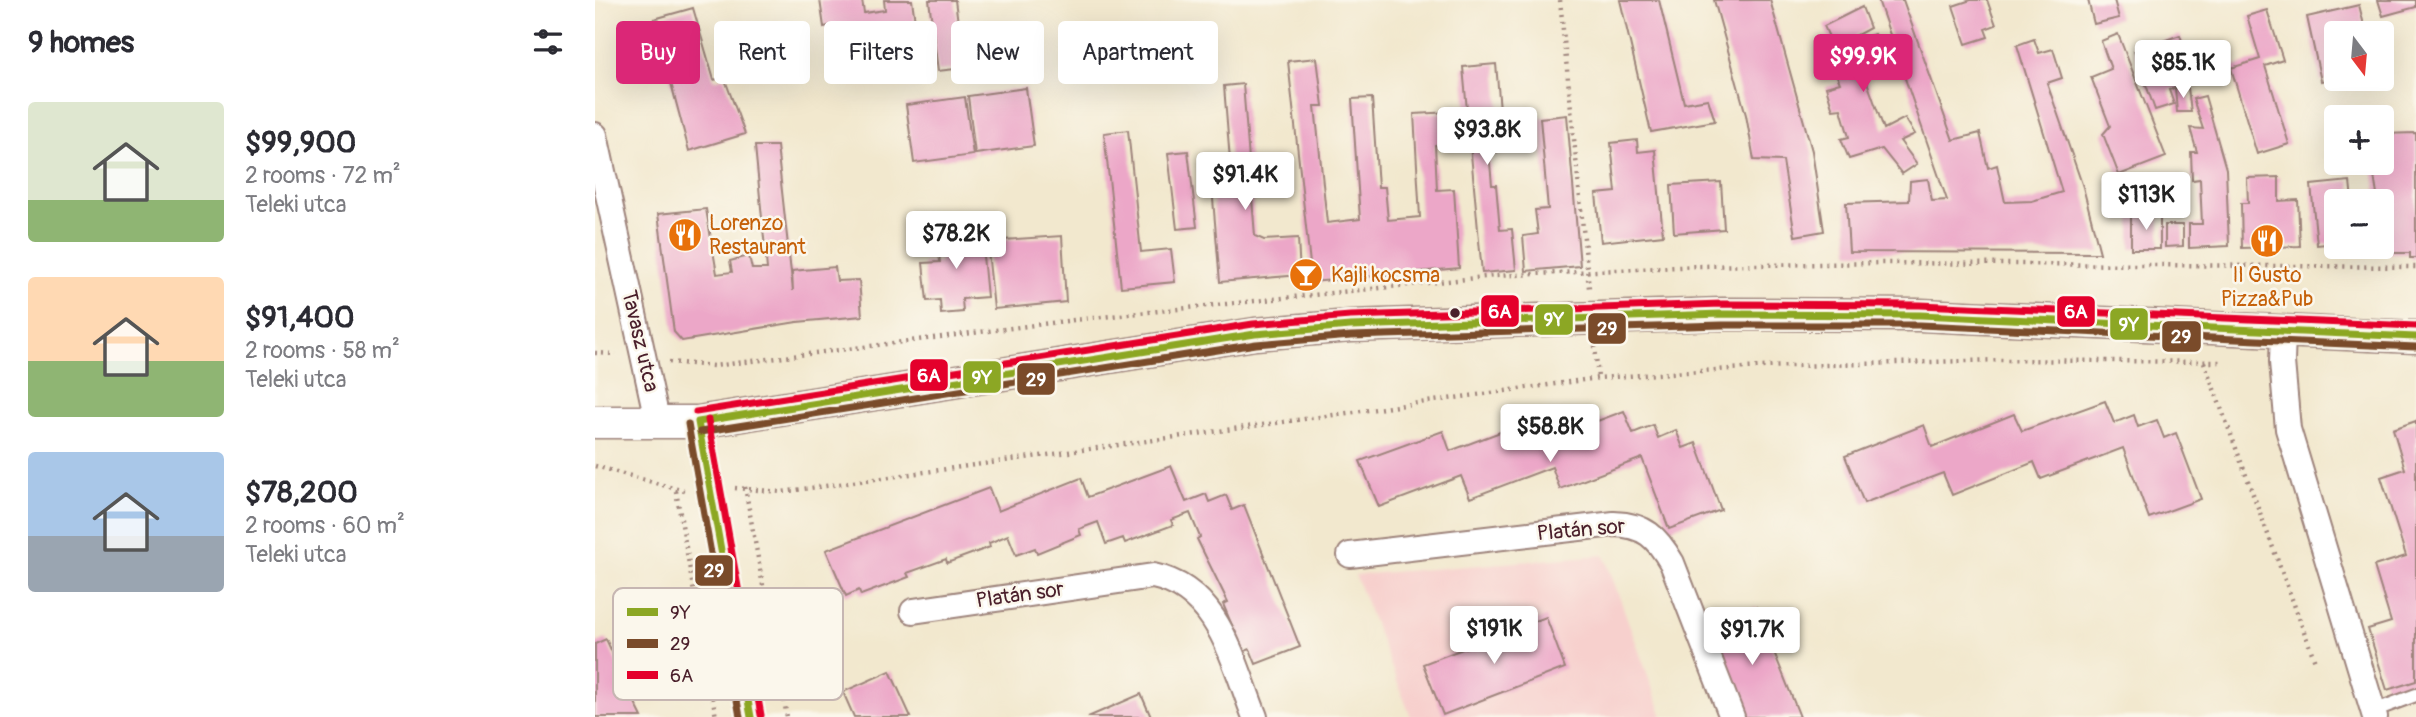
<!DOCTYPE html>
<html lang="en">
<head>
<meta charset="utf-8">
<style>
  body { margin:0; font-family:Pangolin,sans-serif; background:#f2f2f3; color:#2b2b33; height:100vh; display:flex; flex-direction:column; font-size:26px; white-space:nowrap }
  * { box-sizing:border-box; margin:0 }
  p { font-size:23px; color:#7c7c81 }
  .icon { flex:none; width:38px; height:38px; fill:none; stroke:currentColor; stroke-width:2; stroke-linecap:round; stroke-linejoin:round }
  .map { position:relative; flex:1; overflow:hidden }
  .details { display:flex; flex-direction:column; background:#fff; width:595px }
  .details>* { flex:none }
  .guide { position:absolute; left:21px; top:21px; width:665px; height:63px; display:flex; gap:14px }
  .needle { width:46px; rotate:164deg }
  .buttons { position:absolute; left:1729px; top:21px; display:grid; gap:14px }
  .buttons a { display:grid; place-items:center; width:70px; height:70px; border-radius:7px; background:#fff; box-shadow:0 7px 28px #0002; font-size:35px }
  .price { position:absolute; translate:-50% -60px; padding:0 16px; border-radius:7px; background:#fff; color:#222; font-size:23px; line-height:46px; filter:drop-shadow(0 2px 4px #0008) }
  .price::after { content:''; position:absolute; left:50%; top:42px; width:21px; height:16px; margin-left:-10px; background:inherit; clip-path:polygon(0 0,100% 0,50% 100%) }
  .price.active { background:#db2777; color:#fff }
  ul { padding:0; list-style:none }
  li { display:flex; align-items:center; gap:21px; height:175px; padding:0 28px }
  li span { display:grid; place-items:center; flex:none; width:196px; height:140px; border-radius:7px; color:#555 }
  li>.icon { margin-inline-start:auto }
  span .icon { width:84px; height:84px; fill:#fffc; stroke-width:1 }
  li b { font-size:30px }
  h2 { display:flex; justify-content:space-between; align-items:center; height:84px; padding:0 28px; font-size:30px }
  .tag { padding:0 24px; border-radius:7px; background:#fff; box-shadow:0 7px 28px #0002; font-size:24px; line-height:63px }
  .tag.active { background:#db2777; color:#fff }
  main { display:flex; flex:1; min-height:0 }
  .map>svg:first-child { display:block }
  .built { fill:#f7d0cd }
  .building { fill:#eca7c8 }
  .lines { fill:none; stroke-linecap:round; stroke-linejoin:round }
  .service-casing { stroke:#9e847c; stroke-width:16 }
  .minor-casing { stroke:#9e847c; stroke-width:28 }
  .tertiary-casing { stroke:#9e847c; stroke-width:35 }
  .path { stroke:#9e847c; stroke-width:4.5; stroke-dasharray:2 5; stroke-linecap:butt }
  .service { stroke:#fff; stroke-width:12 }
  .minor { stroke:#fff; stroke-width:24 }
  .tertiary { stroke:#fff; stroke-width:32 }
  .bus-1-casing { stroke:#fbf7ec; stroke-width:12 }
  .bus-2-casing { stroke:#fbf7ec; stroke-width:12 }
  .bus-3-casing { stroke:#fbf7ec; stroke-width:12 }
  .bus-1 { stroke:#8ca724; stroke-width:7 }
  .bus-2 { stroke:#7a4b2a; stroke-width:7 }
  .bus-3 { stroke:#e4002b; stroke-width:7 }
  .bus-dot { fill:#4a1f2b; stroke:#fbf7ec; stroke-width:2.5 }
  .labels { text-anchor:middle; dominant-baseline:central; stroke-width:5; stroke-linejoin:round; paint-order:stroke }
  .food-label { font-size:21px; fill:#c56008; stroke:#fbf7ec; text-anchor:start }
  .street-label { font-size:21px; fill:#4a1f2b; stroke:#fbf7ec }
  .key { fill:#fbf7ec; stroke:#c6b6b2; stroke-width:2 }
  .key-label { font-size:19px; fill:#4a1f2b }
  .line-badge { stroke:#fbf7ec; stroke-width:2.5 }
  .badge-label { font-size:19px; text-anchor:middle; font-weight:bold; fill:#fff }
</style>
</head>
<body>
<main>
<section class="details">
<h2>9 homes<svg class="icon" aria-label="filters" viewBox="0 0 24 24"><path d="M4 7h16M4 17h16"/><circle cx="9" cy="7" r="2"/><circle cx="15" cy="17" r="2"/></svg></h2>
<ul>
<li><span style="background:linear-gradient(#dfe7d0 70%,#8fb573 0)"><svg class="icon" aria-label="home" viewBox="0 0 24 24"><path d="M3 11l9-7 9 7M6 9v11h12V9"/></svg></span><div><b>$99,900</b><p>2 rooms · 72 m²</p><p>Teleki utca</p></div></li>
<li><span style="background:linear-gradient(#ffd9b3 60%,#8fb573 0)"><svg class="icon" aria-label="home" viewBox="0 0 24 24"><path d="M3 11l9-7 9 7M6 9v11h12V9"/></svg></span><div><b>$91,400</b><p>2 rooms · 58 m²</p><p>Teleki utca</p></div></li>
<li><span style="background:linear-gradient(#a9c7e8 60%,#9aa5b1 0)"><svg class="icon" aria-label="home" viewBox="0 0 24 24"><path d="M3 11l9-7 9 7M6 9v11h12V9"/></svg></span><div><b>$78,200</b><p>2 rooms · 60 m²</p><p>Teleki utca</p></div></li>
</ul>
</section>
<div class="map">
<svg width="1821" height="717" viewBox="0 0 1821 717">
  <rect width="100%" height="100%" fill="#fbf7ec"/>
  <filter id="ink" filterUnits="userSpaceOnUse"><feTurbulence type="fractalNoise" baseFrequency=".0143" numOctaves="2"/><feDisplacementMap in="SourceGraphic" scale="14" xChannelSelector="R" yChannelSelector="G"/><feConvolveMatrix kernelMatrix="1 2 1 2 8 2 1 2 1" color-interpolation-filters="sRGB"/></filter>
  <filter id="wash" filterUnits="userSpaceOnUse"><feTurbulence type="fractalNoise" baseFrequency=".00686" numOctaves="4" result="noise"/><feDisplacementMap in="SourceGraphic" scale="28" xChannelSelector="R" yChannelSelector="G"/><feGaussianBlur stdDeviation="1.57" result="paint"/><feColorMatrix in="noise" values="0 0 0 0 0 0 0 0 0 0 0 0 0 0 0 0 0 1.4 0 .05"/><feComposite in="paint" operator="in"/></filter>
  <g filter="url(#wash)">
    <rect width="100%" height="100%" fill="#f2e8ce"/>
    <path class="built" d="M1009,555L1068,717H816L760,575Z"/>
    <g id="blocks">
      <path class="building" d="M225,0H267L269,13L290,10L289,0H317L323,43L313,54L299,56L301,74L258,80L254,50L238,52L234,26L229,27Z
        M334,0H360L369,68L343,71Z
        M1025,0H1064L1089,103L1113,99L1120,121L1056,132Z
        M1119,0H1175L1217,151L1229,231L1200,236L1188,161L1159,160L1151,115Z
        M1283,0H1308L1358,140L1385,133L1393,168L1402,165L1410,202L1437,201L1467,192L1422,45L1439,39L1444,53L1458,49L1467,78L1452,83L1488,187L1505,253L1254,252L1251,203L1314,201L1315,181L1333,179L1337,201L1352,200Z
        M1376,0H1392L1401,25L1390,29L1393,37L1371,44L1358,6Z
        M1493,0H1519L1524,18L1499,24Z
        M1783,0H1821V7L1788,16Z
        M1764,5L1771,33H1741V51L1737,52L1741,78L1726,81L1712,17Z
        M1267,7L1275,28L1260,36L1262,41L1279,34L1289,61L1267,68L1289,129L1310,118L1320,134L1305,141L1322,164L1307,174L1287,149L1254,159L1246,139L1254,137L1246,109L1238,110L1231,87L1245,83L1234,56L1241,53L1229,26Z
        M98,8L119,80L129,77L150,134L94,151L59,19Z
        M1672,10L1688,60L1670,66L1694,144L1662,154L1636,68L1665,59L1652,16Z
        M1523,34L1571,157L1524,175L1508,134L1515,126L1496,77L1516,69L1506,41Z
        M1585,35L1593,59L1578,65L1586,86L1574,90L1579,104L1560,110L1539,51Z
        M722,58L728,106H720L732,223L765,219L757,99L777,98L783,187H790L793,220L825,217L819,114L856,112L858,144L840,145L842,190L859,189L864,268L717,282L693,61Z
        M901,64L906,121L899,122L902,152H894L897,185H901L905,230L917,229L921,270L887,273L868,67Z
        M648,84L660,236L669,240L703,238L705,275L625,282L617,187L637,186L629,86Z
        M431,88L439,146L380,154L373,96Z
        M1580,88H1593L1596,112H1582Z
        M1610,96L1631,169L1634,246L1594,248V224H1607L1605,179L1597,180L1596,152H1602L1595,128L1608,129L1598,99Z
        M370,97L378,155L319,163L311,105Z
        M972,115L985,266L931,271L928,236L943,234L940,210L953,209L945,118Z
        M533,130L546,252L576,249L580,282L526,287L509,133Z
        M1821,133V258H1815V253H1774V247H1787V201H1783L1777,163H1787V134Z
        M1042,140L1043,152L1060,150L1068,235L1006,242L1001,194L1021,192L1016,143Z
        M160,146H182L198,291L197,271L240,267L242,281L264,280L267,316L202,322L87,341L79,332L63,214L111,209L122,274L137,272L135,261L154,256L157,269H172Z
        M593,151L602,227L582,229L573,153Z
        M1684,177V201L1703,200L1705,246L1647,248L1646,203H1653L1652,178Z
        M1755,181L1757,201H1741V243L1722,245L1716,185Z
        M1126,182L1129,229L1079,233L1076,185Z
        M1565,215V249H1536V216Z
        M1570,225H1588V246L1570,247Z
        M360,226L361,237L386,235L392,297L367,299L368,312L346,314L345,300L332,301L328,263L345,262L341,228Z
        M467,236L471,302L399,309L392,241Z
        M1510,401L1519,423L1539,415L1543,427L1562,420L1569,438L1581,433L1606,499L1554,518L1528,448L1446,479L1439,462L1357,495L1348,473L1269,503L1250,456L1329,425L1337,447L1419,414L1427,431Z
        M1029,411L1038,433L1058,425L1063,438L1081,430L1088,448L1101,443L1126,510L1074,529L1047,458L965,489L957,467L875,498L866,476L784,507L765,461L848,431L855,451L937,420L946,442Z
        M1821,421V681L1792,690L1773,629L1796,622L1779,566L1811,556L1786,477L1810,469L1798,429Z
        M576,466L591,502L611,494L614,502L631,495L637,510L649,505L705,647L661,664L655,649L648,652L628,604L633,602L602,539L605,537L595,513L576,520L578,525L530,543L528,538L511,544L503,522L484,529L486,535L442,553L440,548L421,555L413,535L394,543L395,547L352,563L351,559L312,573L314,577L266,595L264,590L251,596L231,550L394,488L403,511L486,478L493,497Z
        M1161,607L1205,717H1147L1111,627Z
        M951,617L970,668L848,715L828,664Z
        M11,639L43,709L47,717H0V644Z
        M295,671L316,717H259L248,692Z
        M546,694L556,717H493Z"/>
    </g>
  </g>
  <g filter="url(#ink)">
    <use href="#blocks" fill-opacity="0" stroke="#9e847c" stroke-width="2"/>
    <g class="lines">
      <g class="service-casing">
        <path id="service" d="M1778,711L1821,695"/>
      </g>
      <g class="minor-casing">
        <path id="minor" d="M0,135L63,424
          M1688,332L1687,362L1693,429L1780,717
          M103,422L156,717
          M755,555L1019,524C1050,525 1062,537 1077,563L1137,717
          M318,611L558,576C624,589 638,662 660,717"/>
      </g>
      <g class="tertiary-casing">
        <path id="tertiary" d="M0,422H103L660,334L755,326L1127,314L1325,315L1821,337"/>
      </g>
      <path class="path" d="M965,0L994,288
        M1000,346L1003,378
        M0,353L21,354
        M74,362L119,366L487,319L900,276L1104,266L1287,263L1821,267
        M1609,362L1720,661
        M0,466L89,491
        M150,487L192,717
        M140,488L187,492L1003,378L1165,367L1405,360L1627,362
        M81,491L121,717"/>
      <use href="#service" class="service"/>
      <use href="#minor" class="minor"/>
      <use href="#tertiary" class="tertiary"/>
      <g class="bus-1-casing">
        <path id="bus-1" d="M103,422L660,334L755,326L1127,314L1325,315L1821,337
          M103,422L156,717"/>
      </g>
      <g class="bus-2-casing">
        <path id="bus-2" d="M93,424L145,717
          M105,432L661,344L756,336L1127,325H1325L1821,347"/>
      </g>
      <g class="bus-3-casing">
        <path id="bus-3" d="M101,412L658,324L755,316L1127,304L1325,305L1821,326
          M113,420L166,715"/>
      </g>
      <use href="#bus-1" class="bus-1"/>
      <use href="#bus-2" class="bus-2"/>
      <use href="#bus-3" class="bus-3"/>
    </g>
  </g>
  <defs>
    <g id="restaurant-disc" transform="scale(1.75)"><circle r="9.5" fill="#e8710a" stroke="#fbf7ec"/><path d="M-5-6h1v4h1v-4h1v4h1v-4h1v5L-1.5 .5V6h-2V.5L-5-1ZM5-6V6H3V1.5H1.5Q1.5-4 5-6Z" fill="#fff"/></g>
    <g id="bar-disc" transform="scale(1.75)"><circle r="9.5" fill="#e8710a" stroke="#fbf7ec"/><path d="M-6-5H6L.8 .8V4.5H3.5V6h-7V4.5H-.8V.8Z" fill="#fff"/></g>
  </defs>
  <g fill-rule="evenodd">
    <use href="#restaurant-disc" x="90" y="235"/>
    <use href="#restaurant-disc" x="1672" y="241"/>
    <use href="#bar-disc" x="711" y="275"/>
  </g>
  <circle class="bus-dot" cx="860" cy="313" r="6"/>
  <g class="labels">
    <g class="food-label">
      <text x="114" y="223">Lorenzo<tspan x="114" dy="24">Restaurant</tspan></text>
      <text x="736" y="275">Kajli kocsma</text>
      <text x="1672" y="275" text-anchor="middle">Il Gusto<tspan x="1672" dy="24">Pizza&amp;Pub</tspan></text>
    </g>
    <g class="street-label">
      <text transform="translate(45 341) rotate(77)">Tavasz utca</text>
      <text transform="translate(986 530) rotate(-5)">Platán sor</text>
      <text transform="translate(425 595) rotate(-8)">Platán sor</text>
    </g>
  </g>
  <rect x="18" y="588" width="230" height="112" rx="10" class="key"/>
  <rect x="32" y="608" width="31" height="8" fill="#8ca724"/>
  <rect x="32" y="639" width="31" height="9" fill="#7a4b2a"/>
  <rect x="32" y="671" width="31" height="8" fill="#e4002b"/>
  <g class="key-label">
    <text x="75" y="619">9Y</text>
    <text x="75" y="650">29</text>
    <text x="75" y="682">6A</text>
  </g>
  <g class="line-badge">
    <rect x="885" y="294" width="40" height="34" rx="7" fill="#e4002b"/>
    <rect x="1461" y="295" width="40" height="33" rx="7" fill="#e4002b"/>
    <rect x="939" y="303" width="40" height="33" rx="7" fill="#8ca724"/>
    <rect x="1514" y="307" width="40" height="34" rx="7" fill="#8ca724"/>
    <rect x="992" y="312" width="40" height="33" rx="7" fill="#7a4b2a"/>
    <rect x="1566" y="320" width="41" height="33" rx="7" fill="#7a4b2a"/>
    <rect x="314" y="358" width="40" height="34" rx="7" fill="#e4002b"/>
    <rect x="367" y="360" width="40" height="34" rx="7" fill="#8ca724"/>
    <rect x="421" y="362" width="40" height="34" rx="7" fill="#7a4b2a"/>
    <rect x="99" y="554" width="40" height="33" rx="7" fill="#7a4b2a"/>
  </g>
  <g class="badge-label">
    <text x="905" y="318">6A</text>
    <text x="1481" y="318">6A</text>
    <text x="959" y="326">9Y</text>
    <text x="1534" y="331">9Y</text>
    <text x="1012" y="335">29</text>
    <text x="1586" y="343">29</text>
    <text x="334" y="382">6A</text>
    <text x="387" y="384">9Y</text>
    <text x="441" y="386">29</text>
    <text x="119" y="577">29</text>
  </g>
</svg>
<div class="buttons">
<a><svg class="needle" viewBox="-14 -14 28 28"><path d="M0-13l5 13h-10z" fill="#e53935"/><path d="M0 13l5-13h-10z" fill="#7c7c81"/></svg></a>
<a>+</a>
<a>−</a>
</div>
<b class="price active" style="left:1268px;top:94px">$99.9K</b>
<b class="price" style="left:1588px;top:100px">$85.1K</b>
<b class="price" style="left:892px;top:167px">$93.8K</b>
<b class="price" style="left:650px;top:212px">$91.4K</b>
<b class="price" style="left:1551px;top:232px">$113K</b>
<b class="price" style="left:361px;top:271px">$78.2K</b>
<b class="price" style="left:955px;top:464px">$58.8K</b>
<b class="price" style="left:899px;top:666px">$191K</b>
<b class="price" style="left:1157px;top:667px">$91.7K</b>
<div class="guide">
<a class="tag active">Buy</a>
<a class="tag">Rent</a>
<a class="tag">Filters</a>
<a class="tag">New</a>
<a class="tag">Apartment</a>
</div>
</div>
</main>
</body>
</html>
